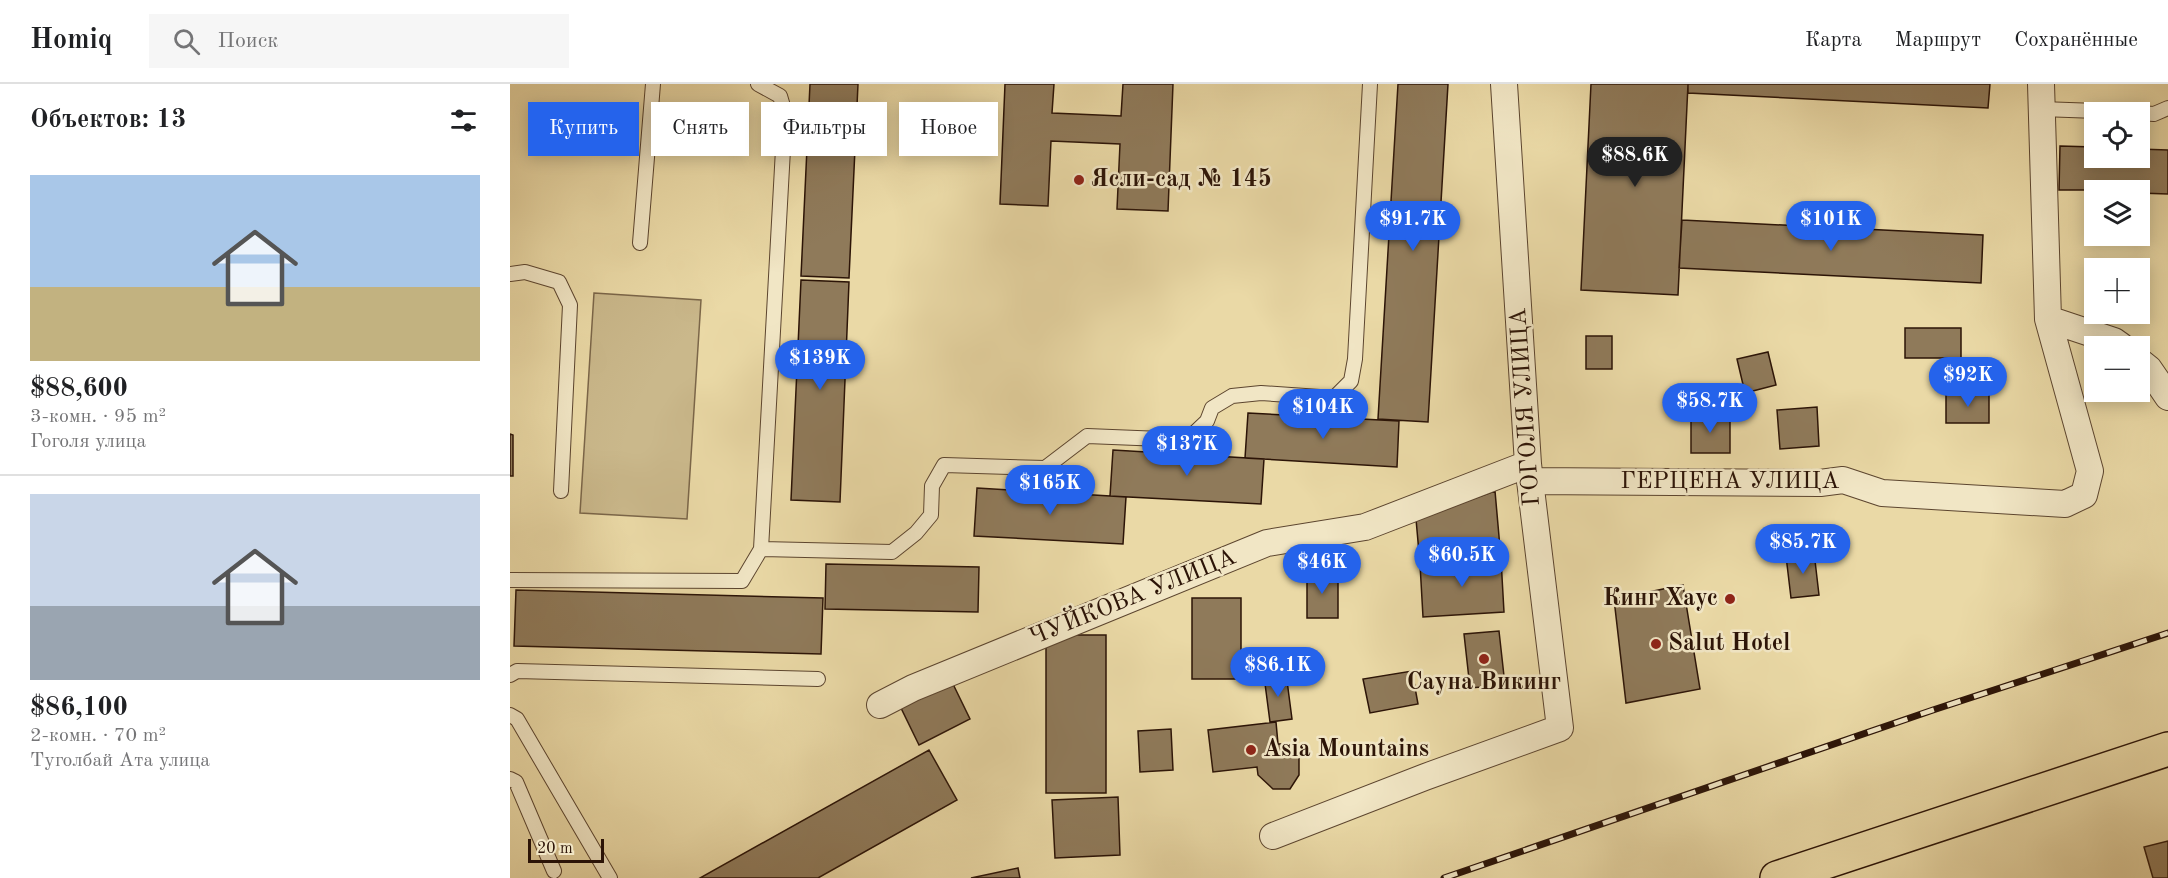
<!DOCTYPE html>
<html lang="ru">
<head>
<meta charset="utf-8">
<style>
  body { margin:0; font-family:"Old Standard TT",serif; background:#f6f6f6; color:#202124; height:100vh; display:flex; flex-direction:column; font-size:22px; white-space:nowrap }
  * { box-sizing:border-box; margin:0 }
  p { font-size:20px; color:#757577 }
  .icon { flex:none; width:33px; height:33px; fill:none; stroke:currentColor; stroke-width:2; stroke-linecap:round; stroke-linejoin:round }
  .map { position:relative; flex:1; overflow:hidden }
  .drawer { display:flex; flex-direction:column; background:#fff; width:510px }
  .drawer>* { flex:none }
  .banner { position:absolute; left:18px; top:18px; width:570px; height:54px; display:flex; gap:12px }
  .buttons { position:absolute; left:1574px; top:18px; display:grid; gap:12px }
  .buttons a { display:grid; place-items:center; width:66px; height:66px; border-radius:0px; background:#fff; box-shadow:0 3px 15px #0003; font-size:30px }
  .scale { position:absolute; left:18px; bottom:15px; width:76px; box-sizing:border-box; padding-left:6px; border:3px solid #2c1407; border-top:0; font-size:16px; line-height:21px; white-space:nowrap; color:#2c1407; -webkit-text-stroke:4px #f1e6c5; paint-order:stroke }
  .price { position:absolute; translate:-50% -51px; padding:0 14px; border-radius:21px; background:#2563eb; color:#fff; font-size:20px; line-height:39px; filter:drop-shadow(0 2px 3px #0008) }
  .price::after { content:''; position:absolute; left:50%; top:36px; width:18px; height:14px; margin-left:-9px; background:inherit; clip-path:polygon(0 0,100% 0,50% 100%) }
  .price.current { background:#222; color:#fff }
  ul { padding:0; list-style:none }
  li { display:grid; align-content:center; gap:12px; height:318px; padding:0 30px }
  li+li { border-top:2px solid #e0e0e0 }
  li span { display:grid; place-items:center; height:186px; border-radius:0px; color:#555 }
  li>.icon { margin-inline-start:auto }
  span .icon { width:108px; height:108px; fill:#fffc; stroke-width:1 }
  li b { font-size:26px }
  h2 { display:flex; justify-content:space-between; align-items:center; height:72px; padding:0 30px; font-size:26px }
  .tag { padding:0 21px; border-radius:0px; background:#fff; box-shadow:0 3px 15px #0003; font-size:21px; line-height:54px }
  .tag.current { background:#2563eb; color:#fff }
  header { display:flex; align-items:center; gap:36px; box-sizing:border-box; height:84px; padding:0 30px; background:#fff; border-bottom:2px solid #e0e0e0 }
  header strong { font-size:28px }
  nav { display:flex; gap:33px; margin-inline-start:auto; font-size:21px }
  .search { width:420px; height:54px; background:#f6f6f6; display:flex; align-items:center; gap:15px; box-sizing:border-box; padding:0 21px; border-radius:0px; color:#757577; font-size:22px }
  main { display:flex; flex:1; min-height:0 }
  .map>svg:first-child { display:block }
  .green { fill:#cab88b; stroke:#7b6649; stroke-width:1.5 }
  .building { fill:#8f7a5a; stroke:#2c1407; stroke-width:1.5 }
  .lines { fill:none; stroke-linecap:round; stroke-linejoin:round }
  .lane-casing { stroke:#5c452f; stroke-width:16 }
  .street-casing { stroke:#5c452f; stroke-width:28 }
  .primary-casing { stroke:#2c1407; stroke-width:36 }
  .lane { stroke:#f1e6c5; stroke-width:14 }
  .street { stroke:#f1e6c5; stroke-width:26 }
  .primary { stroke:#ead9a6; stroke-width:33 }
  .rail-casing { stroke:#2c1407; stroke-width:7 }
  .rail { stroke:#f1e6c5; stroke-width:4.5; stroke-dasharray:14; stroke-linecap:butt }
  .poi-dot { fill:#8f2418; stroke:#f1e6c5; stroke-width:2 }
  .labels { text-anchor:middle; dominant-baseline:central; stroke-width:5; stroke-linejoin:round; paint-order:stroke }
  .poi-label { font-size:24px; font-weight:bold; fill:#2c1407; stroke:#f1e6c5; text-anchor:start }
  .street-label { font-size:24px; fill:#2c1407; stroke:#f1e6c5 }
</style>
</head>
<body>
<header>
<strong>Homiq</strong>
<div class="search"><svg class="icon" aria-label="search" viewBox="0 0 24 24"><circle cx="10" cy="10" r="6"/><path d="M15 15l6 6"/></svg>Поиск</div>
<nav><a>Карта</a><a>Маршрут</a><a>Сохранённые</a></nav>
</header>
<main>
<section class="drawer">
<h2>Объектов: 13<svg class="icon" aria-label="filters" viewBox="0 0 24 24"><path d="M4 7h16M4 17h16"/><circle cx="9" cy="7" r="2"/><circle cx="15" cy="17" r="2"/></svg></h2>
<ul>
<li><span style="background:linear-gradient(#a9c7e8 60%,#c2b280 0)"><svg class="icon" aria-label="home" viewBox="0 0 24 24"><path d="M3 11l9-7 9 7M6 9v11h12V9"/></svg></span><div><b>$88,600</b><p>3-комн. · 95 m²</p><p>Гоголя улица</p></div></li>
<li><span style="background:linear-gradient(#c9d6e8 60%,#9aa5b1 0)"><svg class="icon" aria-label="home" viewBox="0 0 24 24"><path d="M3 11l9-7 9 7M6 9v11h12V9"/></svg></span><div><b>$86,100</b><p>2-комн. · 70 m²</p><p>Туголбай Ата улица</p></div></li>
</ul>
</section>
<div class="map">
<svg width="1658" height="794" viewBox="0 0 1658 794">
  <rect width="100%" height="100%" fill="#ead9a6"/>
  <filter id="stains"><feTurbulence type="fractalNoise" baseFrequency=".00333" numOctaves="4"/><feColorMatrix values="0 0 0 0 .2 0 0 0 0 .09 0 0 0 0 .02 0 0 0 .5 -.17"/></filter>
  <radialGradient id="worn" r=".72"><stop offset=".6" stop-color="#630" stop-opacity="0"/><stop offset="1" stop-color="#630" stop-opacity=".3"/></radialGradient>
  <path class="green" d="M84,209L191,216L177,435L70,429Z"/>
  <path class="building" d="M300,0H348L339,194L291,192Z
    M495,0H544L542,29L611,32L613,0H663L658,127L607,125L610,60L541,57L538,122L490,120Z
    M888,0H938L918,338L868,335Z
    M1081,0H1178L1168,211L1071,206Z
    M1178,0H1480L1478,24L1178,9Z
    M1550,62L1584,63V74H1629V65L1658,66V110L1629,109V106H1549Z
    M1172,136L1473,151L1471,199L1169,184Z
    M291,196L339,198L330,418L281,416Z
    M1395,244H1451V274H1395Z
    M1076,252H1102V285H1076Z
    M1258,268L1266,301L1235,309L1227,275Z
    M1436,309H1479V339H1436Z
    M1307,323L1309,362L1270,365L1267,326Z
    M738,329L889,337L887,383L735,374Z
    M1181,332H1220V369H1181Z
    M0,350L3,351V392H0Z
    M603,366L754,375L751,420L600,412Z
    M467,404L616,413L613,460L464,452Z
    M985,407L991,475L910,480L906,435Z
    M1304,468L1309,511L1281,514L1276,472Z
    M991,475L994,528L913,533L910,480Z
    M316,480L469,483L468,528L315,525Z
    M797,487H828V534H797Z
    M1173,501L1190,605L1116,619L1104,515Z
    M6,506L313,514L311,570L4,562Z
    M682,514H731V595H682Z
    M989,547L995,601L960,604L954,550Z
    M536,551H596V709H536Z
    M902,587L908,620L860,629L853,595Z
    M776,589L782,635L760,638L754,592Z
    M442,598L460,635L409,661L391,624Z
    M766,638L768,660H774L789,673V691L780,705H763L748,691L747,683L703,688L698,646Z
    M661,645L663,686L630,688L628,647Z
    M419,666L447,716L308,794H190Z
    M608,713L610,771L545,774L542,716Z
    M1658,757V794H1643L1634,763Z
    M508,784L510,794H461Z"/>
  <g class="lines">
    <g class="lane-casing">
      <path id="lane" d="M248,0L270,12L275,29L251,465L382,468L406,449L421,431L422,402L434,381L535,384L577,352L677,356L697,337L702,324L722,312L751,309L824,314L841,297L845,275L860,0
        M1531,25L1615,28
        M1629,29L1644,30L1658,24
        M130,159L143,0
        M0,190L15,188L49,198L60,221L51,407
        M0,496L232,497L251,465
        M0,591L7,587L308,595
        M0,631L7,635L100,794
        M0,695L6,698L44,787"/>
    </g>
    <g class="street-casing">
      <path id="street" d="M1538,235L1604,257L1611,262
        M1629,277L1639,285L1658,313
        M1020,397L1310,399L1333,396L1372,409L1555,420L1574,411L1580,387L1538,235L1531,0
        M370,621L403,604L757,459L855,443L1018,380
        M763,752L915,693L1050,644L1018,380L994,0"/>
    </g>
    <g class="primary-casing">
      <path id="primary" d="M1267,794L1658,665"/>
    </g>
    <use href="#lane" class="lane"/>
    <use href="#street" class="street"/>
    <use href="#primary" class="primary"/>
    <g class="rail-casing">
      <path id="rail" d="M934,794L1423,626L1658,549"/>
    </g>
    <use href="#rail" class="rail"/>
  </g>
  <g class="poi-dot">
    <circle cx="569" cy="96" r="6"/>
    <circle cx="1220" cy="515" r="6"/>
    <circle cx="1146" cy="560" r="6"/>
    <circle cx="974" cy="575" r="6"/>
    <circle cx="741" cy="666" r="6"/>
  </g>
  <g class="labels">
    <g class="poi-label">
      <text x="581" y="96">Ясли-сад № 145</text>
      <text x="1208" y="515" text-anchor="end">Кинг Хаус</text>
      <text x="1158" y="560">Salut Hotel</text>
      <text x="974" y="599" text-anchor="middle">Сауна Викинг</text>
      <text x="753" y="666">Asia Mountains</text>
    </g>
    <g class="street-label">
      <text transform="translate(1016 323) rotate(-94)">ГОГОЛЯ УЛИЦА</text>
      <text x="1220" y="398">ГЕРЦЕНА УЛИЦА</text>
      <text transform="translate(623 514) rotate(-22)">ЧУЙКОВА УЛИЦА</text>
    </g>
  </g>
  <rect width="100%" height="100%" filter="url(#stains)"/>
  <rect width="100%" height="100%" fill="url(#worn)"/>
</svg>
<div class="buttons">
<a><svg class="icon" aria-label="locate" viewBox="0 0 24 24"><circle cx="12" cy="12" r="6"/><path d="M12 2v4M12 18v4M2 12h4M18 12h4"/></svg></a>
<a><svg class="icon" aria-label="layers" viewBox="0 0 24 24"><path d="M12 4l9 5-9 5-9-5zM3 14l9 5 9-5"/></svg></a>
<a>+</a>
<a>−</a>
</div>
<div class="scale">20 m</div>
<b class="price current" style="left:1125px;top:104px">$88.6K</b>
<b class="price" style="left:903px;top:168px">$91.7K</b>
<b class="price" style="left:1321px;top:168px">$101K</b>
<b class="price" style="left:310px;top:307px">$139K</b>
<b class="price" style="left:1458px;top:324px">$92K</b>
<b class="price" style="left:1200px;top:350px">$58.7K</b>
<b class="price" style="left:813px;top:356px">$104K</b>
<b class="price" style="left:677px;top:393px">$137K</b>
<b class="price" style="left:540px;top:432px">$165K</b>
<b class="price" style="left:1293px;top:491px">$85.7K</b>
<b class="price" style="left:952px;top:504px">$60.5K</b>
<b class="price" style="left:812px;top:511px">$46K</b>
<b class="price" style="left:768px;top:614px">$86.1K</b>
<div class="banner">
<a class="tag current">Купить</a>
<a class="tag">Снять</a>
<a class="tag">Фильтры</a>
<a class="tag">Новое</a>
</div>
</div>
</main>
</body>
</html>
